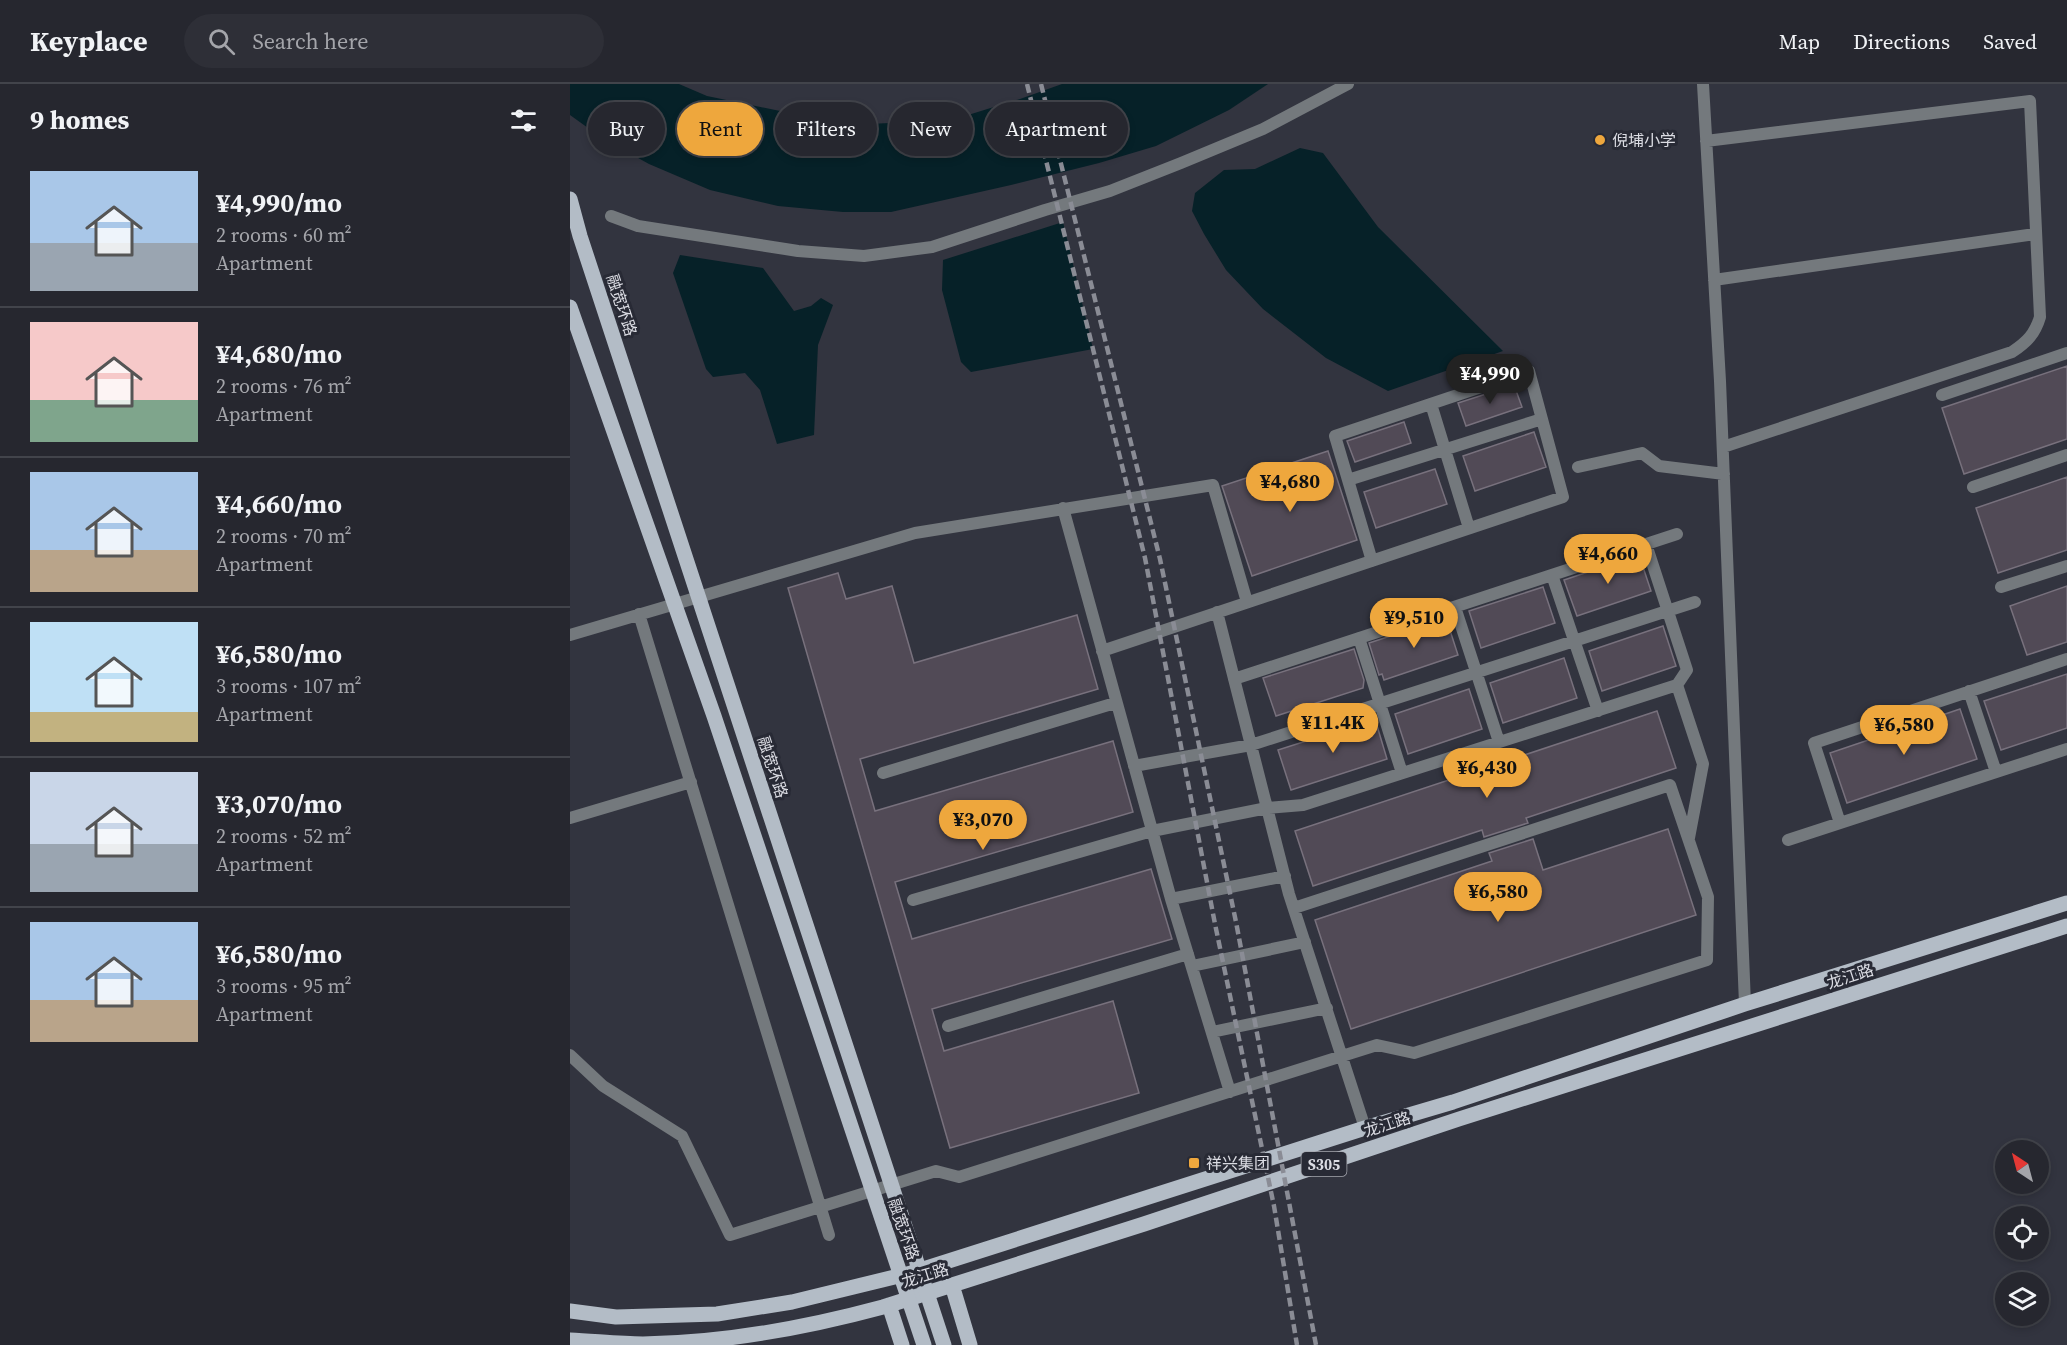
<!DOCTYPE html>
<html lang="en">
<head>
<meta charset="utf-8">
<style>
  body { margin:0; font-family:"Source Serif 4","Noto Sans SC",serif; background:#2e2f37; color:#f1f3f6; height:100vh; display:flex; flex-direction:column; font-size:22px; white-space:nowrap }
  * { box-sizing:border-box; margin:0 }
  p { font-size:20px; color:#a4a5aa }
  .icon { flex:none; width:33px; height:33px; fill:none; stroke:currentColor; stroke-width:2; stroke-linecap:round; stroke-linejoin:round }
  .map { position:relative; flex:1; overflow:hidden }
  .sheet { display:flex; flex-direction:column; background:#26272f; width:570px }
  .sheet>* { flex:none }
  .hud { position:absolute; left:18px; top:18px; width:570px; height:54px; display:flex; gap:12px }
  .needle { width:39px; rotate:324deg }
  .fabs { position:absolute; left:1425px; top:1056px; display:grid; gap:12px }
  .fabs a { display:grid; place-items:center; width:54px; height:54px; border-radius:50%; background:#26272f; box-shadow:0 3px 9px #0003,0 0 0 2px #42444b; font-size:30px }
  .price { position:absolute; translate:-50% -51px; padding:0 14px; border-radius:21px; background:#eea73d; color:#111; font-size:20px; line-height:39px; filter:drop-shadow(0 2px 3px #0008) }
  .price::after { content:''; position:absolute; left:50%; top:36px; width:18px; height:14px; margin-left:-9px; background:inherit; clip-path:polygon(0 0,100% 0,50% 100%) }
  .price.selected { background:#222; color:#fff }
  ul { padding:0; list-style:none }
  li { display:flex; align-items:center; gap:18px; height:150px; padding:0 30px }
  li+li { border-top:2px solid #42444b }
  li span { display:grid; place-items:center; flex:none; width:168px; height:120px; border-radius:0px; color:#555 }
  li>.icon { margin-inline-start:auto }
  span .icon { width:72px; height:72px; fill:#fffc; stroke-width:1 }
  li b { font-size:26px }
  h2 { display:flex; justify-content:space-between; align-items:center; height:72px; padding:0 30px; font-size:26px }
  .tag { padding:0 21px; border-radius:27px; background:#26272f; box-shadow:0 3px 9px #0003,0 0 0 2px #42444b; font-size:21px; line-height:54px }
  .tag.selected { background:#eea73d; color:#111 }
  header { display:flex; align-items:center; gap:36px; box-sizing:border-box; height:84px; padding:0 30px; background:#26272f; border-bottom:2px solid #42444b }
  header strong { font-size:28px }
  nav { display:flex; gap:33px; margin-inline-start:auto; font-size:21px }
  .search { width:420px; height:54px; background:#2e2f37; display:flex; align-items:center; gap:15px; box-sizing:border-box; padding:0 21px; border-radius:33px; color:#a4a5aa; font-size:22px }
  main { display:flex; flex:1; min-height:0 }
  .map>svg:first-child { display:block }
  .water { fill:#062128 }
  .building { fill:#514a56; stroke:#78717d; stroke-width:1.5 }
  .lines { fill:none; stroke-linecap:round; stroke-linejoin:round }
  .minor { stroke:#74797d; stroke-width:12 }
  .primary { stroke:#b3bcc6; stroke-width:15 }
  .rail { stroke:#8a8c95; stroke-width:4.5; stroke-dasharray:9 4.5; stroke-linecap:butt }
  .primary-bridge { stroke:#b3bcc6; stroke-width:15 }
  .poi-dot { fill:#eea73d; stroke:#282a35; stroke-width:2 }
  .labels { text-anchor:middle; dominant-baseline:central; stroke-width:6; stroke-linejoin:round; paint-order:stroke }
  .shield { fill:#282a35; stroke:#a5a7af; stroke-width:1.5 }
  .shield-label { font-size:15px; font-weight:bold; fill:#dbdce3 }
  .poi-label { font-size:16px; fill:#dbdce3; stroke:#282a35; text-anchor:start }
  .street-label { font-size:16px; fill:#dbdce3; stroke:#282a35 }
</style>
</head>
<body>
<header>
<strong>Keyplace</strong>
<div class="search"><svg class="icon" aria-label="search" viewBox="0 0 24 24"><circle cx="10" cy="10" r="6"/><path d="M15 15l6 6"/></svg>Search here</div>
<nav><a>Map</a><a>Directions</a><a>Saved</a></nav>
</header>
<main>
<section class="sheet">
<h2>9 homes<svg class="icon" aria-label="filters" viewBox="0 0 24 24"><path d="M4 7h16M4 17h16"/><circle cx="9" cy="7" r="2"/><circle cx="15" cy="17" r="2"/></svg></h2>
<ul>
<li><span style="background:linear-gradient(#a9c7e8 60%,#9aa5b1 0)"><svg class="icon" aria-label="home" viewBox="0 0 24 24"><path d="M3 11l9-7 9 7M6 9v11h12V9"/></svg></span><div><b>¥4,990/mo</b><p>2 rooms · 60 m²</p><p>Apartment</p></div></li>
<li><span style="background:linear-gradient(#f6c9c9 65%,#7fa58c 0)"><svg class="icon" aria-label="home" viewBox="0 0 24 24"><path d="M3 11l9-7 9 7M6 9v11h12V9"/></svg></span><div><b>¥4,680/mo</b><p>2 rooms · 76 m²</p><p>Apartment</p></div></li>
<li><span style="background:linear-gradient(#a9c7e8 65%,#b9a48a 0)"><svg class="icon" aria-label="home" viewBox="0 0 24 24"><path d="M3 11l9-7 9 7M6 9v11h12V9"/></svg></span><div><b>¥4,660/mo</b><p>2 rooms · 70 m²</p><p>Apartment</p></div></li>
<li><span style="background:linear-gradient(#bfe0f5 75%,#c2b280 0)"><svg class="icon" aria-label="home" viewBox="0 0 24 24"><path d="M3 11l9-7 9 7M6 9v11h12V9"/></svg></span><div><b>¥6,580/mo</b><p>3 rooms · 107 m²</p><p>Apartment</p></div></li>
<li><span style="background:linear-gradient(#c9d6e8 60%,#9aa5b1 0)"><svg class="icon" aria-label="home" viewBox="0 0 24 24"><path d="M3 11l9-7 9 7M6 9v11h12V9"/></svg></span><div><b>¥3,070/mo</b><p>2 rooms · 52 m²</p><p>Apartment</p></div></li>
<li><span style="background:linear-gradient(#a9c7e8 65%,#b9a48a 0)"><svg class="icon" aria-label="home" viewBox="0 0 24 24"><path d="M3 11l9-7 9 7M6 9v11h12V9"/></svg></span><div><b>¥6,580/mo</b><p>3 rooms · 95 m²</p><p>Apartment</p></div></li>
</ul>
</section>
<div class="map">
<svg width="1497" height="1261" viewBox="0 0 1497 1261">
  <rect width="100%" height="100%" fill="#32343f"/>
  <path class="water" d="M0,0H109L137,12L278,41L382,36L450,15L492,0H698L659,26L586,62L529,79L441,101L321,128H273L208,122L140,106L79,80L32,54L0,31Z
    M730,64L753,69L808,143L933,267L818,307L756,274L693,225L656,186L634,150L622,127L625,109L654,86L685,85Z
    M493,138L523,265L401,288L391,278L372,206L373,176Z
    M110,171L193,184L224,227L241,222L251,214L263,221L248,261L244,351L207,360L190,306L175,289L143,293L136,285L103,189Z"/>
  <path class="building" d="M1497,282V355L1394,390L1372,324Z
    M944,301L952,323L896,342L888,319Z
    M834,338L841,359L785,378L777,357Z
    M964,348L976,383L905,407L893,372Z
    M758,367L787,456L682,492L652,402Z
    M865,385L877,420L806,444L794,408Z
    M1497,393V466L1428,489L1406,424Z
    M1069,471L1081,507L1007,532L994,496Z
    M268,489L276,515L322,502L344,579L507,531L528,605L290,675L305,727L543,657L563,728L325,798L342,855L581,785L602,855L362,925L374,967L543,917L569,1009L380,1064L218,504Z
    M1497,502V558L1457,571L1440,522Z
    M973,503L985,539L911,564L899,527Z
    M876,534L888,571L814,596L812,590L809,591L799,559Z
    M1093,542L1106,582L1032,607L1019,567Z
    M784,565L794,596L793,604L706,632L693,594Z
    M994,574L1007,614L933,639L920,599Z
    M1497,590V644L1431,666L1414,617Z
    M899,605L912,645L838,670L825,630Z
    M1390,625L1407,675L1277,719L1260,669Z
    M1087,627L1106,684L956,734L958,739L914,753L912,746L743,802L725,747Z
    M805,635L817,675L721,706L708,666Z
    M1098,745L1126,831L781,945L745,836L922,777L919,769L963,755L973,786Z"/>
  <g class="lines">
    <path class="minor" d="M1133,0L1150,297L1175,920
      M1136,57L1460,17L1470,233C1465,250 1457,258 1442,268L1153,363
      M41,132L68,142L228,167L294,172L362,163L475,126L540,107L611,79L693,45L778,0
      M1144,196L1465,150
      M1372,311L1497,269
      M861,320L899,444
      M1008,383L1072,369L1089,382L1154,390
      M778,396L972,335
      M1403,403L1497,371
      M493,424L601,815L660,1008
      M1076,460L1117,586L1107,601L1133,680L1119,754
      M982,491L1028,627
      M1431,503L1497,482
      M885,523L929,658
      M647,528L719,810L795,1044
      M69,530L259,1151
      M0,551L345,449L643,401L677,518
      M789,554L832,689
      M532,567L993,413L959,287L765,352L802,477
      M664,595L1107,450
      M1399,607L1426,688
      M564,682L681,661L1125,518
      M313,689L545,619
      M0,734L121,698
      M1270,739L1244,659L1497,575
      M1218,756L1497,665
      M601,815L715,792
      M343,816L582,747L697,724L733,721L1107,601
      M622,882L735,858
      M378,942L618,870
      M642,948L757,924
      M0,971L33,1002L112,1052L160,1151L366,1087L389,1093L807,961L844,969L1137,876L1138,813L1100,701L724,824"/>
    <path class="primary" d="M382,1201L400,1261
      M319,1221L332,1261
      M0,1227L46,1233L147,1230L222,1218L341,1189L795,1044L883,1018L1175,920L1497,819
      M0,1256C24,1257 49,1260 73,1260C154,1259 235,1244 313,1223L574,1140L889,1035L1497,842"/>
    <path class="rail" d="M457,0L575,474L645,840L704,1122L727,1261
      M471,0L590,475L666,838L746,1261"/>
    <path class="primary-bridge" d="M0,115L10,152L374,1261
      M0,223L144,632L354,1261"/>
  </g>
  <g class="poi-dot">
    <circle cx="1030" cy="56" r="6"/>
    <rect x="618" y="1073" width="12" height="12" rx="3"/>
  </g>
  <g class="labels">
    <rect class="shield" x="731.5" y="1068" width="45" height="24" rx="4.5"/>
    <g class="shield-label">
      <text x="754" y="1080">S305</text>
    </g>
    <g class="poi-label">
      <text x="1042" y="56">倪埔小学</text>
      <text x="636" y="1079">祥兴集团</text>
    </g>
    <g class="street-label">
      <text transform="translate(52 221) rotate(72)">融宽环路</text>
      <text transform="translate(203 683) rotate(72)">融宽环路</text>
      <text transform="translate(1280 892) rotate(-18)">龙江路</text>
      <text transform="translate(817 1040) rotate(-18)">龙江路</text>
      <text transform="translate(334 1145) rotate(71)">融宽环路</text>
      <text transform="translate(355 1191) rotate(-17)">龙江路</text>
    </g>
  </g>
</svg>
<div class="fabs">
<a><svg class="needle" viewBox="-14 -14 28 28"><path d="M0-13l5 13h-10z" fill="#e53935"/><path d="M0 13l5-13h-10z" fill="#a4a5aa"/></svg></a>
<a><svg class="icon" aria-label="locate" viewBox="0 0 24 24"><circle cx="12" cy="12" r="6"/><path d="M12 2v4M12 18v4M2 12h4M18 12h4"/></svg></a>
<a><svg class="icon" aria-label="layers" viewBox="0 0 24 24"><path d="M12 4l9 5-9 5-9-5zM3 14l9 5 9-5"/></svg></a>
</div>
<b class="price selected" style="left:920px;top:321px">¥4,990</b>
<b class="price" style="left:720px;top:429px">¥4,680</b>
<b class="price" style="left:1038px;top:501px">¥4,660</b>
<b class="price" style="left:844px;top:565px">¥9,510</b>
<b class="price" style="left:763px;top:670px">¥11.4K</b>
<b class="price" style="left:1334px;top:672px">¥6,580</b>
<b class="price" style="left:917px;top:715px">¥6,430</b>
<b class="price" style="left:413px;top:767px">¥3,070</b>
<b class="price" style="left:928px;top:839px">¥6,580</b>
<div class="hud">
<a class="tag">Buy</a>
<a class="tag selected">Rent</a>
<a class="tag">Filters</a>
<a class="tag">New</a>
<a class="tag">Apartment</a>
</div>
</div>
</main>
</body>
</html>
